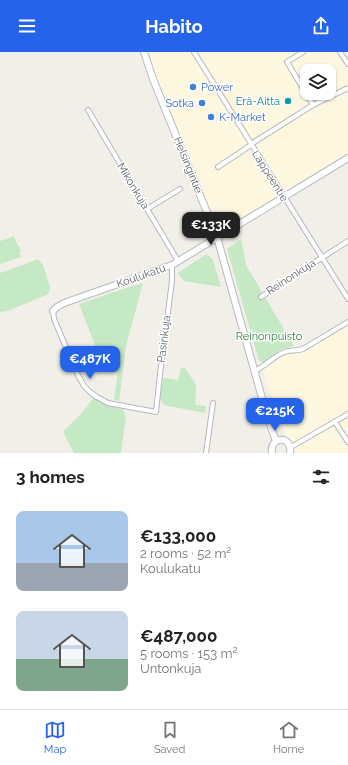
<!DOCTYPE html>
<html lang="en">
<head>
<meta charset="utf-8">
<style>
  body { margin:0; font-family:Raleway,sans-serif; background:#f6f6f6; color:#222; height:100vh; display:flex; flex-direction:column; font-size:15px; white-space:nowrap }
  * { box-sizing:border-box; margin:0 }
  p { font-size:13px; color:#767676 }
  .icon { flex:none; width:22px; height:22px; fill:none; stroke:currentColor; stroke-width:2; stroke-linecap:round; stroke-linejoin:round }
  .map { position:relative; height:401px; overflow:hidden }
  .drawer { display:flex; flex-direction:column; background:#fff; flex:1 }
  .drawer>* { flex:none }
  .buttons { position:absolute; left:300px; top:12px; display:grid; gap:8px }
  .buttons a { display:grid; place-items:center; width:36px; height:36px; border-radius:8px; background:#fff; box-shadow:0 1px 3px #0004; font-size:20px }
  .price { position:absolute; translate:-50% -34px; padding:0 9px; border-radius:8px; background:#2563eb; color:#fff; font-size:13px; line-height:26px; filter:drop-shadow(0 1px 2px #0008) }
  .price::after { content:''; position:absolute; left:50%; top:24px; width:12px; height:9px; margin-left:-6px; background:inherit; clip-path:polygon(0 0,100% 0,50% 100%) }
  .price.on { background:#222; color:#fff }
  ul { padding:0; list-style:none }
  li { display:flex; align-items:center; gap:12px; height:100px; padding:0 16px }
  li span { display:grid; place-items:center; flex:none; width:112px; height:80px; border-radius:8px; color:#555 }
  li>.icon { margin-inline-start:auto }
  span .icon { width:48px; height:48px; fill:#fffc; stroke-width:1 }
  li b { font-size:17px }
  h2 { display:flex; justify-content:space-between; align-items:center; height:48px; padding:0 16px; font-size:17px }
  header { display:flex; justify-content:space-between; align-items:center; height:52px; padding:0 16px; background:#2563eb; color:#fff; font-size:18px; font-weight:700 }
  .tab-bar { display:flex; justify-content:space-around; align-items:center; height:56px; border-top:1px solid #e0e0e0; background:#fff; font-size:11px; color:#767676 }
  .tab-bar a { display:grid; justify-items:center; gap:2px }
  .tab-bar .on { color:#2563eb }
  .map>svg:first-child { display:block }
  .commercial { fill:#fef7e0; fill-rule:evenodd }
  .green { fill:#c5e8c5 }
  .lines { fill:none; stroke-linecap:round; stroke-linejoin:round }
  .street-casing { stroke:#b5b8bc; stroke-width:6 }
  .secondary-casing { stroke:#b6babf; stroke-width:8 }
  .street { stroke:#fff; stroke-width:4 }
  .secondary { stroke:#fff; stroke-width:6 }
  .shop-dot { fill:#3f7fe0; stroke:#fff; stroke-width:1.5 }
  .culture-dot { fill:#0f9aa8; stroke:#fff; stroke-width:1.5 }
  .labels { text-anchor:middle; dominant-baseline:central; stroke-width:3; stroke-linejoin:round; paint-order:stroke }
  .shop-label { font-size:11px; fill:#366cbe; stroke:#fff; text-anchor:start }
  .culture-label { font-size:11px; fill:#0d838f; stroke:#fff; text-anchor:end }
  .street-label { font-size:11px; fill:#5f6368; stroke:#fff }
  .park-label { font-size:11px; fill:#348238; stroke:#fff }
</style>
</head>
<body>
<header><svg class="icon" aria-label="menu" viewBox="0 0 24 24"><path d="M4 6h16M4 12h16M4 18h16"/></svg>Habito<svg class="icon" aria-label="share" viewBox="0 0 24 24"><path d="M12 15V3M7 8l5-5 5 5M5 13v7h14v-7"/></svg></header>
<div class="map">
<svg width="348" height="401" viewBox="0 0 348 401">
  <rect width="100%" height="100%" fill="#f1efe8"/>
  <path class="commercial" d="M142,0H348V109L217,179L156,25ZM307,19H329V41H307Z
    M348,273V401H292L259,309L263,311L281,297L294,294L304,300Z"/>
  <path class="green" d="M14,184L18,195L19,194L21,199L19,200L21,205L0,212V189Z
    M241,187L246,213L294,294L281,297L263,311L259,309L227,197Z
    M205,203C209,203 211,205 213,208L221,235L184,229L178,222L179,220Z
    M36,208H39L43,213L50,235L49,241L46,243L7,259L0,260V221Z
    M143,231L126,294L119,349L114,347L118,321L105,319L79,252L129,235Z
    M181,316H185L196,333L195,353L206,354L205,361L164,353L160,347L163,326L178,328Z
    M94,345C103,352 112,355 123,357L126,365L121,401H74L63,380L81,362Z"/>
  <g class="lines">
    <g class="street-casing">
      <path id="street" d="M194,0L348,247
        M303,0L287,10L313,53
        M340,0L348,12
        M88,58L178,209
        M251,92L313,53L348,36
        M218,115L251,93
        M147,157L180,137
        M261,245L348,189
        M53,259L54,267L78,323L84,334L90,340L97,345L108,351L156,360L160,322L172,229V213
        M255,319C265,314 273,305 284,300C290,298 297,299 303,297L348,270
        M335,370L348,390
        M291,395L305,387L348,362
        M206,401L213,351"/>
    </g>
    <g class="secondary-casing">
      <path id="secondary" d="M144,0L153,27L217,185L267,364L276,389
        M53,259C57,254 61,252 67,250L172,213L348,106
        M272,401C269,384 293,383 290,401"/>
    </g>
    <use href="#street" class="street"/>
    <use href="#secondary" class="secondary"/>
  </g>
  <g class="shop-dot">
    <circle cx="193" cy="35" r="4"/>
    <circle cx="202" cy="51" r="4"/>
    <circle cx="211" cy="65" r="4"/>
  </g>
  <circle class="culture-dot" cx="288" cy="49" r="4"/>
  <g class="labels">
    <g class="shop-label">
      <text x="201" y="35">Power</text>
      <text x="194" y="51" text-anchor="end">Sotka</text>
      <text x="219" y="65">K-Market</text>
    </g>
    <g class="culture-label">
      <text x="280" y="49">Erä-Aitta</text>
    </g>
    <g class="street-label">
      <text transform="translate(188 113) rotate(68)">Helsingintie</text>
      <text transform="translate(270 124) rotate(58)">Lappeentie</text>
      <text transform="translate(133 134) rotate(59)">Mikonkuja</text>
      <text transform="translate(141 224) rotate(-19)">Koulukatu</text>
      <text transform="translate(291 225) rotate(-33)">Reinonkuja</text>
      <text transform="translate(164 287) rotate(-83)">Pasinkuja</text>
    </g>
    <g class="park-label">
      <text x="269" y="284">Reinonpuisto</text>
    </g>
  </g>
</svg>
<div class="buttons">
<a><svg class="icon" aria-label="layers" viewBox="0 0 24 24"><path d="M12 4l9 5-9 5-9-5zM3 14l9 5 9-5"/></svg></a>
</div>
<b class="price on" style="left:211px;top:194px">€133K</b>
<b class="price" style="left:90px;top:328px">€487K</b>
<b class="price" style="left:275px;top:380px">€215K</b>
</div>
<section class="drawer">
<h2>3 homes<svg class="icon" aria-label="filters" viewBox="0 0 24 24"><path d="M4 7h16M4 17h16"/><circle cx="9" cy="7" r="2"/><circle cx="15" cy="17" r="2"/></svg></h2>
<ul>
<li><span style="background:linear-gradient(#a9c7e8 65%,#9aa5b1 0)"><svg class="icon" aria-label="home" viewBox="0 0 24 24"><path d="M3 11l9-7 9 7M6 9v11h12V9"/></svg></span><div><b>€133,000</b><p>2 rooms · 52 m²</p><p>Koulukatu</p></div></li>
<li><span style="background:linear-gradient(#c9d6e8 60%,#7fa58c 0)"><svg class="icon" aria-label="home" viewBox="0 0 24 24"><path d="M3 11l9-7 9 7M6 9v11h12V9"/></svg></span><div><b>€487,000</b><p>5 rooms · 153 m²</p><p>Untonkuja</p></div></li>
</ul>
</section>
<nav class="tab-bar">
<a class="on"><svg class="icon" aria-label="map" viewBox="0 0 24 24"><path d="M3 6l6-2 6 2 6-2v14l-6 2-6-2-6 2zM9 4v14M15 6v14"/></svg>Map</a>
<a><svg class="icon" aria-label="saved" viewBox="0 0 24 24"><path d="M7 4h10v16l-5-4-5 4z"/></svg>Saved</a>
<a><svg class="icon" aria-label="home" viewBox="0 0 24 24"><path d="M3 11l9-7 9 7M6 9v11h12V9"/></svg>Home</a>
</nav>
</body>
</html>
